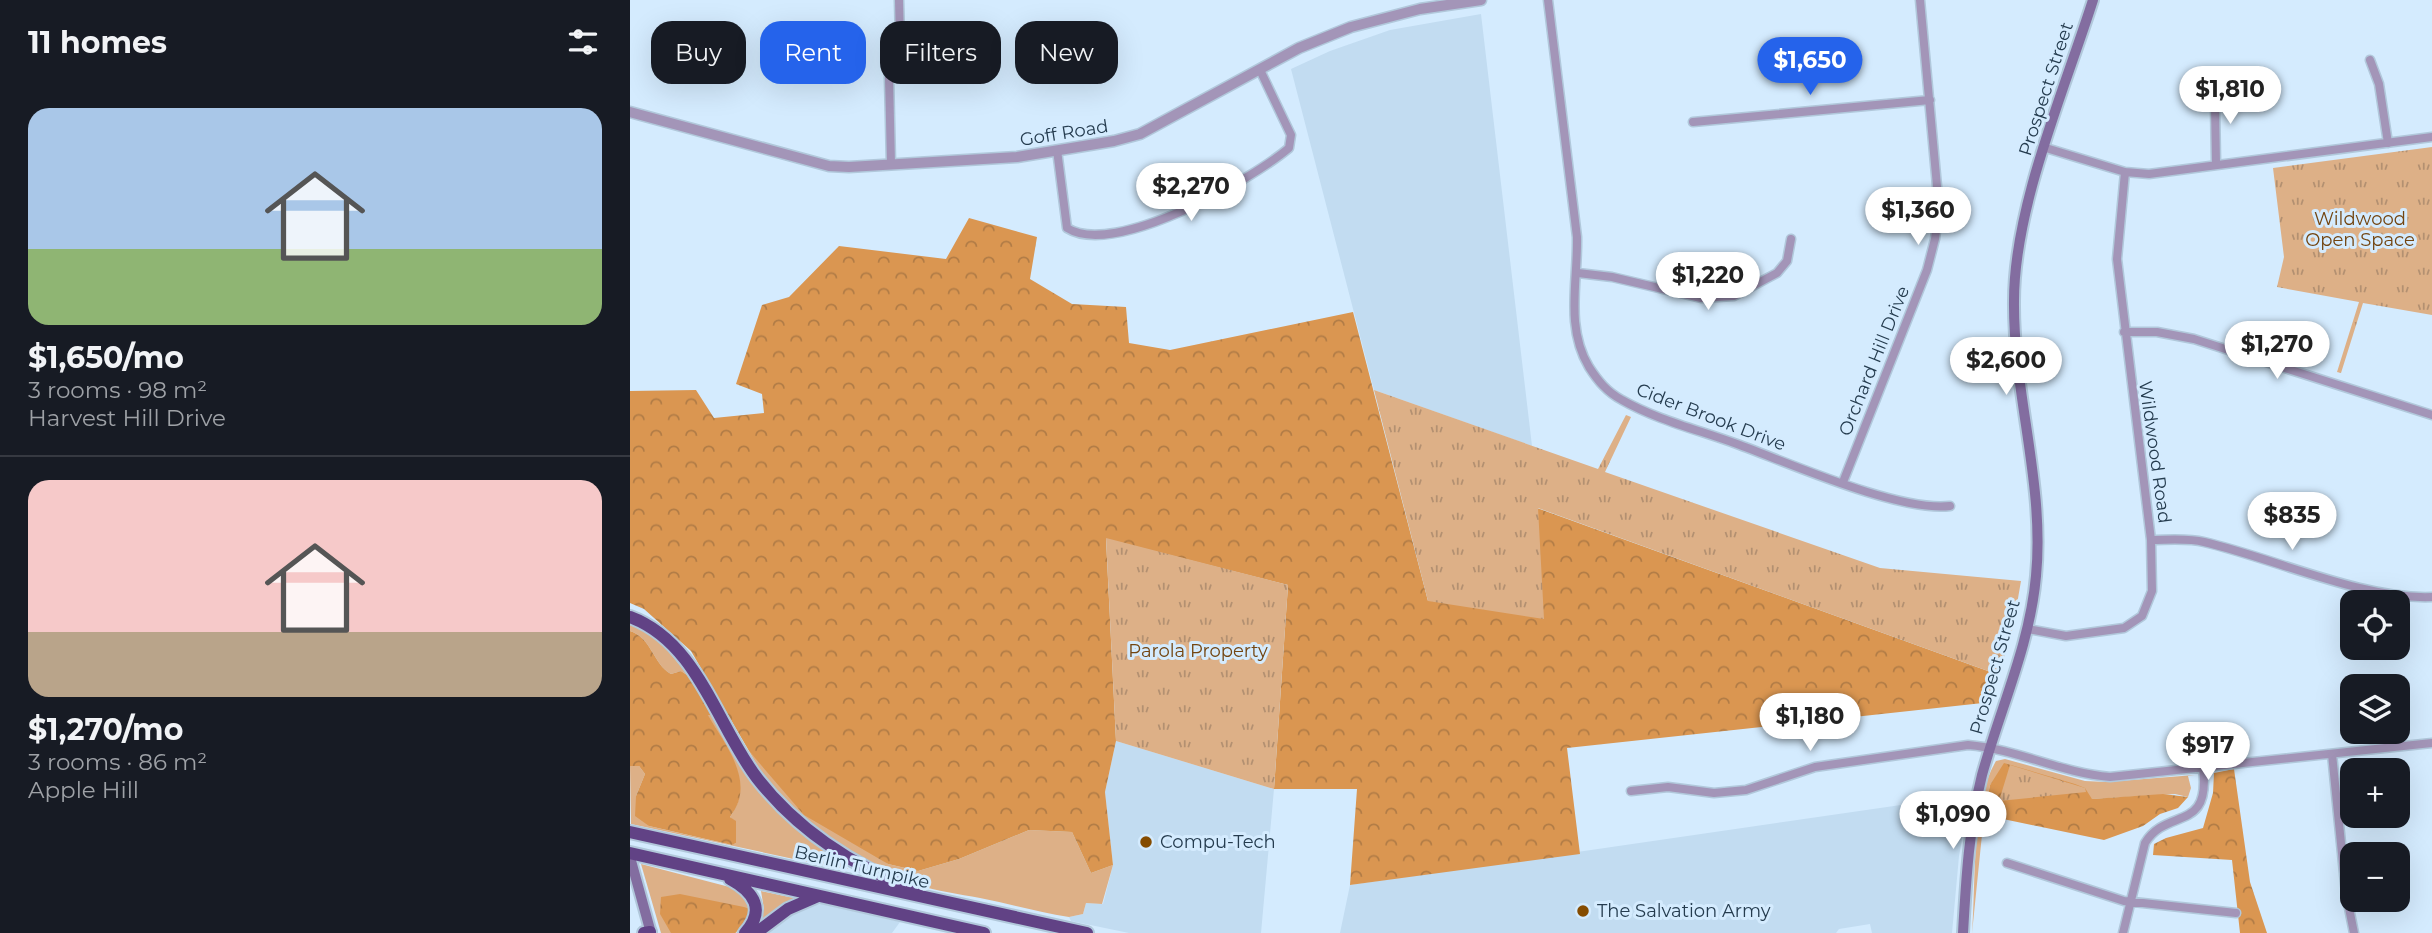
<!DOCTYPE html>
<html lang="en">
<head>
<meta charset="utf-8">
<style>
  body { margin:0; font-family:Montserrat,sans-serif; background:#20242c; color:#f1f3f6; height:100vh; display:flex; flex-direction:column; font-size:26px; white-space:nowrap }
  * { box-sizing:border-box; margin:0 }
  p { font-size:23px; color:#9ea1a6 }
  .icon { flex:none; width:38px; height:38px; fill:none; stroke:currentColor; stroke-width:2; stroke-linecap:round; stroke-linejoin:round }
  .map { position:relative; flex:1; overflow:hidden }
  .details { display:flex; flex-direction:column; background:#171b24; width:630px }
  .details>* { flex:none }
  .top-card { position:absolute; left:21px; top:21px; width:665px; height:63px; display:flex; gap:14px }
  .buttons { position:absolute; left:1710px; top:590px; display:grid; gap:14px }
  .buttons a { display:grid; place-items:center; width:70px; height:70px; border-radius:14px; background:#171b24; box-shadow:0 7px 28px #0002; font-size:35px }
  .price { position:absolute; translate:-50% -60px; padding:0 16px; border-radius:24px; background:#fff; color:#222; font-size:23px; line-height:46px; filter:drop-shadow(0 2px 4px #0008) }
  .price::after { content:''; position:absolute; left:50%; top:42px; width:21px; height:16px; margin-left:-10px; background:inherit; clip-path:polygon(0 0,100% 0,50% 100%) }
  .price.active { background:#2563eb; color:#fff }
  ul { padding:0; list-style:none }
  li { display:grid; align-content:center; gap:14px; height:371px; padding:0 28px }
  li+li { border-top:2px solid #363941 }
  li span { display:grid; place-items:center; height:217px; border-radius:21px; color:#555 }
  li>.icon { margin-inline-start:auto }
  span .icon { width:126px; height:126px; fill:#fffc; stroke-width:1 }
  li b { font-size:30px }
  h2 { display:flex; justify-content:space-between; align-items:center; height:84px; padding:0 28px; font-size:30px }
  .chip { padding:0 24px; border-radius:21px; background:#171b24; box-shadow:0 7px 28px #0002; font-size:24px; line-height:63px }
  .chip.active { background:#2563eb; color:#fff }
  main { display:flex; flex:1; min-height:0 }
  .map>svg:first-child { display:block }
  .built { fill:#c2dcf1 }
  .grass { fill:#ddb087 }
  .forest { fill:url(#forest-crowns) }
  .park { fill:url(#park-tufts) }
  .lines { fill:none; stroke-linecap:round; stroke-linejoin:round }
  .minor-casing { stroke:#b1c8db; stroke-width:11 }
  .tertiary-casing { stroke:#b1c8db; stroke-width:13 }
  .secondary-casing { stroke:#b1c8db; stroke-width:14 }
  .trunk-casing { stroke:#b1c8db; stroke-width:16 }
  .minor { stroke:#a395b8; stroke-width:8 }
  .tertiary { stroke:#a395b8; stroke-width:10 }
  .secondary { stroke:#836da0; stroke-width:10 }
  .trunk { stroke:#614285; stroke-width:12 }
  .poi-dot { fill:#854c00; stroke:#d4ebfe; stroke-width:2.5 }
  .labels { text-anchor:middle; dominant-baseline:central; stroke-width:6; stroke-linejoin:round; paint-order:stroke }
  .street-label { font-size:18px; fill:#253c4f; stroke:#d4ebfe }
  .park-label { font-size:18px; fill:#734511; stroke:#d4ebfe }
  .poi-label { font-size:18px; fill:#253c4f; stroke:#d4ebfe; text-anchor:start }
</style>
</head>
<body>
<main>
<section class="details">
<h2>11 homes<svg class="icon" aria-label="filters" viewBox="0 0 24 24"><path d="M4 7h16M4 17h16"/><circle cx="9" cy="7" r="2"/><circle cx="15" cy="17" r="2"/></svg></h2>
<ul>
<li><span style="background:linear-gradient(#a9c7e8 65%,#8fb573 0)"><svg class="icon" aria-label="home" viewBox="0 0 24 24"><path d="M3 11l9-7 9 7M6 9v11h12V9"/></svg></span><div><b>$1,650/mo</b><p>3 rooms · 98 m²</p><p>Harvest Hill Drive</p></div></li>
<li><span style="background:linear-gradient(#f6c9c9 70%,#b9a48a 0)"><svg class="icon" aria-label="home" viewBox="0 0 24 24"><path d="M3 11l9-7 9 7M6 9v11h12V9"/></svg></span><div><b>$1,270/mo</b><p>3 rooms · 86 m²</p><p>Apple Hill</p></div></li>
</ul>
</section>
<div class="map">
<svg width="1802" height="933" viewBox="0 0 1802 933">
  <defs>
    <pattern id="forest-crowns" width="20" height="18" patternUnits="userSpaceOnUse" patternTransform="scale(1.75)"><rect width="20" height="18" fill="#da9651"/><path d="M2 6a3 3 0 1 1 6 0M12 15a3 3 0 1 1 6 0" fill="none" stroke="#b17c46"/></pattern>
    <pattern id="park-tufts" width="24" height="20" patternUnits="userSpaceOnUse" patternTransform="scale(1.75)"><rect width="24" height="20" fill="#ddb087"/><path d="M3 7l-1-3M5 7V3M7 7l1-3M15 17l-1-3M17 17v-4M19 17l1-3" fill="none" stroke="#b39071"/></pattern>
  </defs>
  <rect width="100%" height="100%" fill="#d4ebfe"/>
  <path class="built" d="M851,14L902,446L744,390L661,69L700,51L760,30Z
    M486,741L644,789L631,933H499L441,921L439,917L453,914L456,903L473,904L483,865L475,792Z
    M1340,795L1329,856L1322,933H1242L1240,924L1209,929L1206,933H710L720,885Z
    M192,904L270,922L262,933H132L174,906Z"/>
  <path class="grass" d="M0,622L27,638L60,677L51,671L41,674C23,664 22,638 0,631Z
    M77,714L82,715L113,767L157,819L218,869L201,867L1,824L0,766H9L15,774L6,796L19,826L101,845L106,843V822L100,817C126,783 95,745 77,714Z
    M119,751L140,773L258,864L288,871L329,859L399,830L442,832L461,873L483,865L472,904L456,903L453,914L439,917C409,912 380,904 350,898C329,894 307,891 287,885C222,866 150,811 119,751Z
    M1375,759L1455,781L1476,782L1565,775L1558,776L1561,788L1558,797L1545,794L1462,799L1368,775L1360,785L1354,815L1342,933C1346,885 1341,802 1366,761Z
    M11,864L111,890L121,910L106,933H31Z
    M131,891L164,898L126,926L134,909Z"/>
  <path class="forest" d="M339,218L407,237L400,279L442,304L496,307L499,343L540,350L723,312L798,601L907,508L1369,675L1362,702L937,748L950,854L720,885L727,789H644L658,585L476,539L486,741L475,792L483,865L461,873L442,832L399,830L329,859L288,871L258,864L174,815L119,751L61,651L14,609L0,603V391L66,390L84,418L134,413L132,394L106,384L132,305L159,297L209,246L316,259Z
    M0,631C22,638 23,664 41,674L51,671L60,677L82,715H78C96,746 127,783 100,817L106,821V843L102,845L19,826L5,816L6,796L15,774L9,766H0Z
    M1374,763L1445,784L1455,788L1462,799L1533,794L1558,797L1548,808L1530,814L1513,826L1474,840L1354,815L1360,785Z
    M1604,769L1620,882L1637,933H1610L1602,860L1523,855L1524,844L1536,838L1573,828L1583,793L1584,773Z
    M50,894L114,907L120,909L117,920L105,933H41L30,914L31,897Z"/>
  <path class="park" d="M1802,147V315L1733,303L1711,373L1707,372L1729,302L1647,287L1654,257L1643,168Z
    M744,390L968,469L996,415L1001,417L975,472L1250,568L1391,581L1383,627L1369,675L908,508L914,619L798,601Z
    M476,538L658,585L644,789L486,741Z
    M1380,765L1455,788L1456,792L1369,801Z"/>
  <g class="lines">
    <g class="minor-casing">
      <path id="minor" d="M918,0L947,237C948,281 935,327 959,367C968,381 977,392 992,400C1027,420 1069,430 1107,444C1159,463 1269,512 1320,506
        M1740,60L1749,84L1758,143
        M1063,122L1300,100
        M1416,148L1495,172L1519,174L1802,137
        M427,150L437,228C484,258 621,180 659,148L661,135L630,70
        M1586,163L1585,106L1592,85
        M261,164L259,77L270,40L269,0
        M948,273L982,277L1071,298L1104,296L1147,273L1157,261L1161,239
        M1494,332H1527L1564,339L1802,415
        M1213,482L1297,270L1305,239L1309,208L1290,0
        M1521,540C1538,540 1558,538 1574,542C1643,558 1734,600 1802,597
        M1398,629L1436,636L1494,628L1512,616L1522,591L1521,540L1487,259L1495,172
        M1702,754L1716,893L1724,933
        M1001,791L1038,787L1084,793L1116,790L1185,767L1338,745C1387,749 1431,773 1480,777L1802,743
        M1377,863L1494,901L1606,913
        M1493,933L1515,843C1537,807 1581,833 1573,768"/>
    </g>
    <g class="tertiary-casing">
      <path id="tertiary" d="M0,112L199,166L219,167L387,157L484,141L510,134L669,48L721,27L790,9L851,0"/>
    </g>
    <g class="secondary-casing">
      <path id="secondary" d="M0,857L21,933
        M1333,933C1336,880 1339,827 1352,775C1370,709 1400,645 1406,576C1415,484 1383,393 1384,301C1384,207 1434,91 1463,0"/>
    </g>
    <g class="trunk-casing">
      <path id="trunk" d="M0,617C68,642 87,726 127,778C169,832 225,867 287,891
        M0,832L457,933
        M0,853L354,933
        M100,879C124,892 136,910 115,933
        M14,933L20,932
        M126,933L158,909L188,896"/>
    </g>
    <use href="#minor" class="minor"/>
    <use href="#tertiary" class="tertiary"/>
    <use href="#secondary" class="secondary"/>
    <use href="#trunk" class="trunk"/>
  </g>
  <g class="poi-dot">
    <circle cx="516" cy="842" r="7"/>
    <circle cx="953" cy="911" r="7"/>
  </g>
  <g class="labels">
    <g class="street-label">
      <text transform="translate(1416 89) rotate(-72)">Prospect Street</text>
      <text transform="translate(434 133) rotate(-9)">Goff Road</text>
      <text transform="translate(1244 361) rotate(-68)">Orchard Hill Drive</text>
      <text transform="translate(1081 417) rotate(21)">Cider Brook Drive</text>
      <text transform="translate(1525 452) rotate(82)">Wildwood Road</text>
      <text transform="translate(1365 667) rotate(-74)">Prospect Street</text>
      <text transform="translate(232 867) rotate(13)">Berlin Turnpike</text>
    </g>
    <g class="park-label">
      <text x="1730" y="219">Wildwood<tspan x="1730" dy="21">Open Space</tspan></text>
      <text x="568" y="651">Parola Property</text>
    </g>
    <g class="poi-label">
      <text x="530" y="842">Compu-Tech</text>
      <text x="967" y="911">The Salvation Army</text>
    </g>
  </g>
</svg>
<div class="buttons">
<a><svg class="icon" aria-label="locate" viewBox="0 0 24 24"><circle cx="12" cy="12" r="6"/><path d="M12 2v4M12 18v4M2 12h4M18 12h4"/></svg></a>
<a><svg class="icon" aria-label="layers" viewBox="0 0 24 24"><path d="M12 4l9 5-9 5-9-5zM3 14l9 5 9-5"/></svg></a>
<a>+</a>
<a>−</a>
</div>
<b class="price active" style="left:1180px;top:97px">$1,650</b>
<b class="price" style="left:1600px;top:126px">$1,810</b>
<b class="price" style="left:561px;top:223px">$2,270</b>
<b class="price" style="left:1288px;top:247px">$1,360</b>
<b class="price" style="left:1078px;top:312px">$1,220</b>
<b class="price" style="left:1647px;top:381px">$1,270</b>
<b class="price" style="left:1376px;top:397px">$2,600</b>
<b class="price" style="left:1662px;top:552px">$835</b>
<b class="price" style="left:1180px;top:753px">$1,180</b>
<b class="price" style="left:1578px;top:782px">$917</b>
<b class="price" style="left:1323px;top:851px">$1,090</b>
<div class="top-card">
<a class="chip">Buy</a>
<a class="chip active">Rent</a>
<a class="chip">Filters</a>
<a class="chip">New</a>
</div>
</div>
</main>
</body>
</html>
